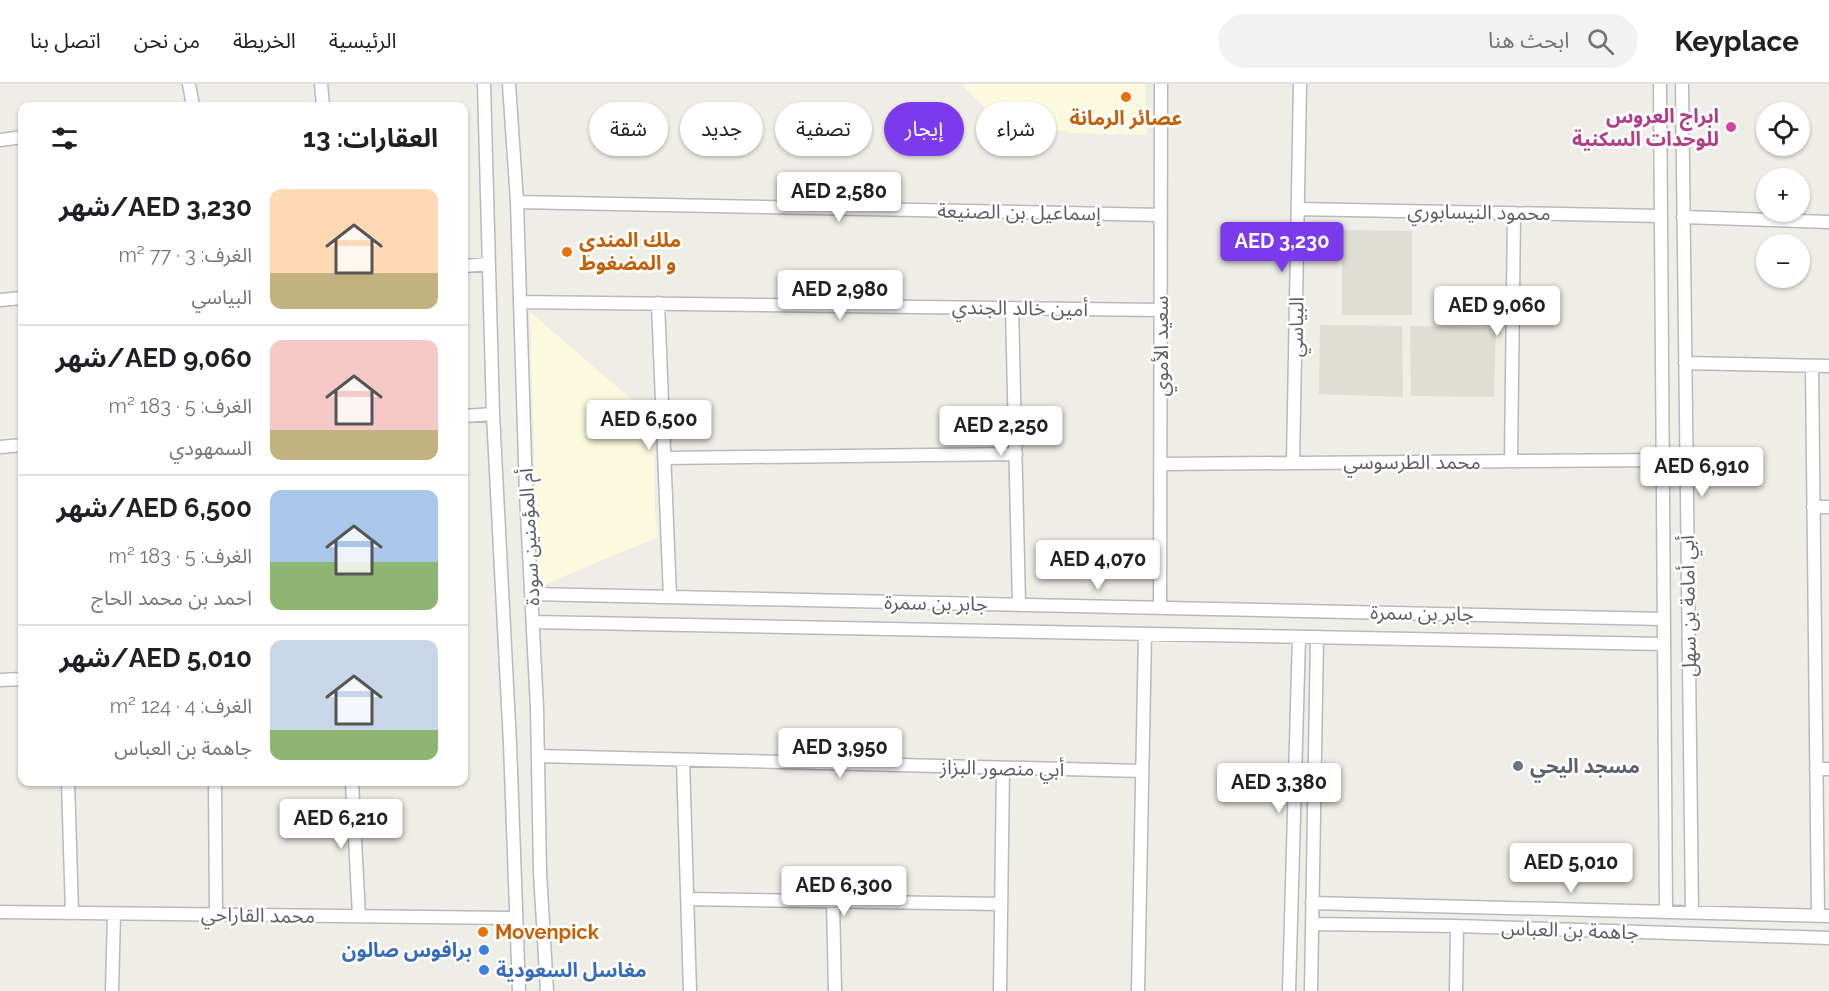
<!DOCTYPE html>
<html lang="ar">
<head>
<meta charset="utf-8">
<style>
  body { margin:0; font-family:Raleway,"Noto Sans Arabic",sans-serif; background:#f2f2f2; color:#202124; direction:rtl; height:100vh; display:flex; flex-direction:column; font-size:22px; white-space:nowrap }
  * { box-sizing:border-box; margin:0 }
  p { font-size:20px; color:#757577 }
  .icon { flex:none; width:33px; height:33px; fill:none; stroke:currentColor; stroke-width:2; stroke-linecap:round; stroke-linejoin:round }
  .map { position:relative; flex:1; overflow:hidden; direction:ltr }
  .panel { position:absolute; left:18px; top:18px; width:450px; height:684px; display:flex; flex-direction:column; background:#fff; border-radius:12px; box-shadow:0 2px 4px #0004; direction:rtl }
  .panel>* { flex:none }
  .hud { position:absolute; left:486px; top:18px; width:570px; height:54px; direction:rtl; display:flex; gap:12px }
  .fabs { position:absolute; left:1756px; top:18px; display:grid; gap:12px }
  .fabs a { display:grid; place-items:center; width:54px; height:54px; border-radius:50%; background:#fff; box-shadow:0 2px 4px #0004; font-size:30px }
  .price { position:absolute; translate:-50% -51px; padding:0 14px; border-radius:6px; background:#fff; color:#222; font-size:20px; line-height:39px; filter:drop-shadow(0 2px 3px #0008) }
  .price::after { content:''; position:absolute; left:50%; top:36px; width:18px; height:14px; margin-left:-9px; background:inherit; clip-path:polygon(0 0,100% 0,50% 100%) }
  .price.active { background:#7c3aed; color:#fff }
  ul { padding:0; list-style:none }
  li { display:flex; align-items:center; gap:18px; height:150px; padding:0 30px }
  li+li { border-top:2px solid #e0e0e0 }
  li span { display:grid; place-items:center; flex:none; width:168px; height:120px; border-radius:12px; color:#555 }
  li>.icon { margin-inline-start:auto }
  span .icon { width:72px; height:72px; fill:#fffc; stroke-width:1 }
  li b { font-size:26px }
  h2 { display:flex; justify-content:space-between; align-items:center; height:72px; padding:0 30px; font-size:26px }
  .chip { padding:0 21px; border-radius:27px; background:#fff; box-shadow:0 2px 4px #0004; font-size:21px; line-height:54px }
  .chip.active { background:#7c3aed; color:#fff }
  header { display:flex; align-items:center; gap:36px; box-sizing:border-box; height:84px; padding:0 30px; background:#fff; border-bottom:2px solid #e0e0e0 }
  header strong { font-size:28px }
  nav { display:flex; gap:33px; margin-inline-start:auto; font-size:21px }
  .search { width:420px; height:54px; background:#f2f2f2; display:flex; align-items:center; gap:15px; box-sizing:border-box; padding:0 21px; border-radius:33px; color:#757577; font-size:22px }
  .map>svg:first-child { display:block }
  .commercial { fill:#fcfade }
  .education { fill:#deded4 }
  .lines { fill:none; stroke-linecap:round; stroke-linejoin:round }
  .minor-casing { stroke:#b8b9bf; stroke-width:15 }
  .minor { stroke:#fff; stroke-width:12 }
  .food-dot { fill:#e8710a; stroke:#fff; stroke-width:2 }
  .hotel-dot { fill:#d1479c; stroke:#fff; stroke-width:2 }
  .worship-dot { fill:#6b7280; stroke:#fff; stroke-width:2 }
  .shop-dot { fill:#3f7fe0; stroke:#fff; stroke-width:2 }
  .labels { text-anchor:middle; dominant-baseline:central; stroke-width:5; stroke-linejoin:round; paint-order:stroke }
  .hotel-label { font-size:20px; font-weight:bold; fill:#b23c85; stroke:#fff; text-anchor:end }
  .food-label { font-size:20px; font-weight:bold; fill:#c56008; stroke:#fff; text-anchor:start }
  .street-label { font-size:20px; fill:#5e5f65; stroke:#fff }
  .worship-label { font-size:20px; font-weight:bold; fill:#5b616d; stroke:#fff; text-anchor:start }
  .shop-label { font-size:20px; font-weight:bold; fill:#366cbe; stroke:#fff; text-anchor:end }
</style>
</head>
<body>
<header>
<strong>Keyplace</strong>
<div class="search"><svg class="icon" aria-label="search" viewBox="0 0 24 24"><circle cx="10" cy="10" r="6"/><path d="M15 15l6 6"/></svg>ابحث هنا</div>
<nav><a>الرئيسية</a><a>الخريطة</a><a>من نحن</a><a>اتصل بنا</a></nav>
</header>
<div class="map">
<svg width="1829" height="907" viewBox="0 0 1829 907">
  <rect width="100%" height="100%" fill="#efeee6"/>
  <path class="commercial" d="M961,0H1145L1147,51L1067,49L1066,47L1005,44Z
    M530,228L654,335L655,426L658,453L538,503Z"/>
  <path class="education" d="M1342,146L1412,147V231H1342Z
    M1320,241L1402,242L1403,313L1319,310Z
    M1410,242L1496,244L1494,313L1411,312Z"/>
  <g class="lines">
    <g class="minor-casing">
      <path id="minor" d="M189,0L193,22
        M321,0L323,22
        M484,0L493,330L510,660L519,907
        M509,0L517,118L526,410L537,624L540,788L547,907
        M1660,0L1666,828
        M1682,0L1692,828
        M0,56L22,53
        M517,118L1161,131
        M1298,125L1661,132
        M1683,133L1829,138
        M464,182L489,180
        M0,216L22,214
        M520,218L1161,226
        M658,219L670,513
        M1012,224L1019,520
        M1685,279L1829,282
        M1812,282L1818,832
        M464,332L493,330
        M0,363L22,361
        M664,374L1016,370
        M1511,377L1514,129
        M1293,379L1300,0
        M1161,380L1663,376
        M1813,423H1829
        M532,510L1664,535
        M1160,523L1161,0
        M534,538L1664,560
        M0,596L22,595
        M538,672L1142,687
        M683,676L690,907
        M1816,685H1829
        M68,698L72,829
        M215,698L216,830
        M352,698L359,832
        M687,815L1001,820
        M833,818L835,907
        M1312,819L1829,832
        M0,828L516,834
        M1312,840L1457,842L1829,854
        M112,907L114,830
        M1000,907L1003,684
        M1138,907L1145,550
        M1289,907L1299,553
        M1311,907L1317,553
        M1456,907L1457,842"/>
    </g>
    <use href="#minor" class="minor"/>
  </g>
  <g class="food-dot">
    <circle cx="1126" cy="13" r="6"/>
    <circle cx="567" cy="168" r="6"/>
    <circle cx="483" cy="848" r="6"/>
  </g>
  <circle class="hotel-dot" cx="1731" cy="43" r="6"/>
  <circle class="worship-dot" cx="1518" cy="682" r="6"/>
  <g class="shop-dot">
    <circle cx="484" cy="866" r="6"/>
    <circle cx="484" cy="886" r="6"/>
  </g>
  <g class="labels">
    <g class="hotel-label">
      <text x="1719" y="32">ابراج العروس<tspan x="1719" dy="23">للوحدات السكنية</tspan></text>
    </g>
    <g class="food-label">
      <text x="1126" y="34" text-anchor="middle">عصائر الرمانة</text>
      <text x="579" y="156">ملك المندي<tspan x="579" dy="23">و المضغوط</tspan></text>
      <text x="495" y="848">Movenpick</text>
    </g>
    <g class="street-label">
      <text transform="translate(1019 128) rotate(1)">إسماعيل بن الصنيعة</text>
      <text transform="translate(1479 128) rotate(1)">محمود النيسابوري</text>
      <text transform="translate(1020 224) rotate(1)">أمين خالد الجندي</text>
      <text transform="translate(1296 243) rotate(-89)">البياسي</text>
      <text transform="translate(1161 262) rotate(-90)">سعيد الأموي</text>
      <text x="1412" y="378">محمد الطرسوسي</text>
      <text transform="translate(529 453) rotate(-93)">أم المؤمنين سودة</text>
      <text transform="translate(936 519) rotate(1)">جابر بن سمرة</text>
      <text transform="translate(1688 522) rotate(-91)">أبي أمامة بن سهل</text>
      <text transform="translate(1422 529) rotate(1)">جابر بن سمرة</text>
      <text transform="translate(1002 684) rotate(1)">أبي منصور البزاز</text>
      <text transform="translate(258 831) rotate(1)">محمد القاراحي</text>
      <text transform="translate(1570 846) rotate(2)">جاهمة بن العباس</text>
    </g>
    <g class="worship-label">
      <text x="1530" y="682">مسجد اليحي</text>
    </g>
    <g class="shop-label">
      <text x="472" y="866">برافوس صالون</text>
      <text x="496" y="886" text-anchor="start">مغاسل السعودية</text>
    </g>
  </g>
</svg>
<div class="fabs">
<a><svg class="icon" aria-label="locate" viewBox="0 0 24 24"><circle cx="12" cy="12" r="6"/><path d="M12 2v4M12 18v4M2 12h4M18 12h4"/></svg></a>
<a>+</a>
<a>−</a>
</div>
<b class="price" style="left:839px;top:139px">AED 2,580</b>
<b class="price active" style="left:1282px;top:189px">AED 3,230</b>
<b class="price" style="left:840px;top:237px">AED 2,980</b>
<b class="price" style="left:1497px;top:253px">AED 9,060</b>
<b class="price" style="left:649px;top:367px">AED 6,500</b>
<b class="price" style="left:1001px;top:373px">AED 2,250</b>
<b class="price" style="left:1702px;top:414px">AED 6,910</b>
<b class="price" style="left:1098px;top:507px">AED 4,070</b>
<b class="price" style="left:840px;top:695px">AED 3,950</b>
<b class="price" style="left:1279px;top:730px">AED 3,380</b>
<b class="price" style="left:341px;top:766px">AED 6,210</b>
<b class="price" style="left:1571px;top:810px">AED 5,010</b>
<b class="price" style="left:844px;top:833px">AED 6,300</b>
<div class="hud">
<a class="chip">شراء</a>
<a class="chip active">إيجار</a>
<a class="chip">تصفية</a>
<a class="chip">جديد</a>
<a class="chip">شقة</a>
</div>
<section class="panel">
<h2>العقارات: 13<svg class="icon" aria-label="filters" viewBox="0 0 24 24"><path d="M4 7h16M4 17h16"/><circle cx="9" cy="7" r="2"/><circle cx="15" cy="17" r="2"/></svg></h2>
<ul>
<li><span style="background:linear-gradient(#ffd9b3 70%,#c2b280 0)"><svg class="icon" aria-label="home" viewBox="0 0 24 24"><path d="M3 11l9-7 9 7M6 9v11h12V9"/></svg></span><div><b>AED 3,230/شهر</b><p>الغرف: 3 · 77 m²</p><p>البياسي</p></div></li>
<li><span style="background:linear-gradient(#f6c9c9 75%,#c2b280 0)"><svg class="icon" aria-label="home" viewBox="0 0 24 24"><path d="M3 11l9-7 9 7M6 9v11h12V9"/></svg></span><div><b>AED 9,060/شهر</b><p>الغرف: 5 · 183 m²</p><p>السمهودي</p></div></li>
<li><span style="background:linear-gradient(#a9c7e8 60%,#8fb573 0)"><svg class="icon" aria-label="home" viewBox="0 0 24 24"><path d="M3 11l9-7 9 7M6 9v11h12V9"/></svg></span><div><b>AED 6,500/شهر</b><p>الغرف: 5 · 183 m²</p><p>احمد بن محمد الحاج</p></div></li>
<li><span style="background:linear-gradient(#c9d6e8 75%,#8fb573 0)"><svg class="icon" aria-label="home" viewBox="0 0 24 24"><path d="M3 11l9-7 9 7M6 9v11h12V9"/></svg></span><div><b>AED 5,010/شهر</b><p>الغرف: 4 · 124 m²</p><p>جاهمة بن العباس</p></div></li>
</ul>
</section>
</div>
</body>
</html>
